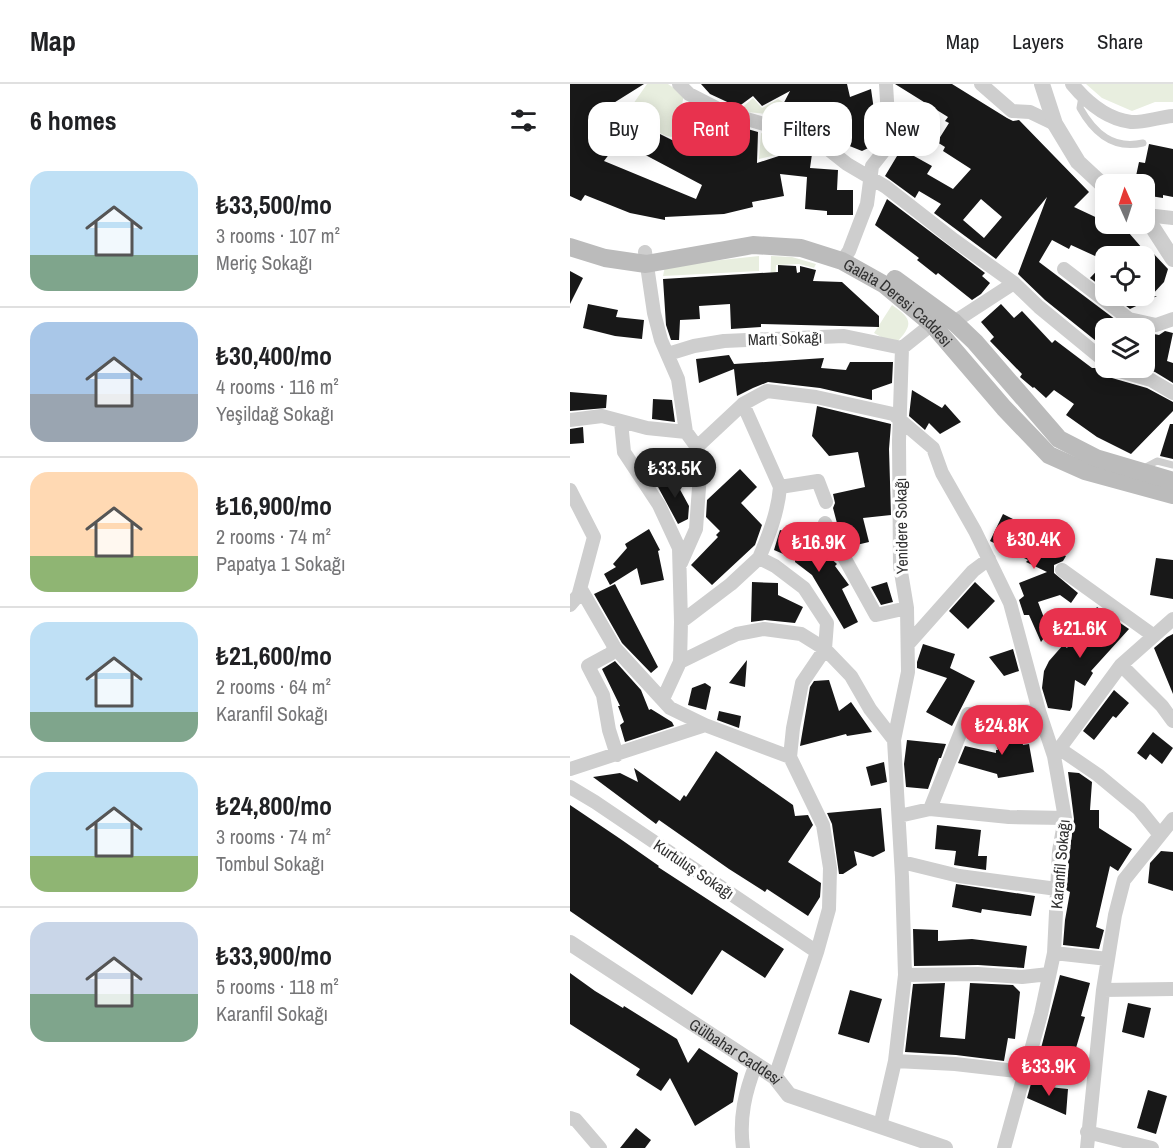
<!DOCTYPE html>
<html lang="en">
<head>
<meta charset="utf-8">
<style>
  body { margin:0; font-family:"Archivo Narrow",sans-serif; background:#f2f2f2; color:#202124; height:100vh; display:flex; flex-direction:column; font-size:22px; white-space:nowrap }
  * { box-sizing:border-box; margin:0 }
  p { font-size:20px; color:#757577 }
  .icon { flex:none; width:33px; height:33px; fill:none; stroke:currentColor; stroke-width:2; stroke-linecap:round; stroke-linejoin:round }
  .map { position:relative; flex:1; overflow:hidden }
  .side { display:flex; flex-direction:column; background:#fff; width:570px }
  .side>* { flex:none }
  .banner { position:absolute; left:18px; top:18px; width:495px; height:54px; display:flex; gap:12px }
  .needle { width:39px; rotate:357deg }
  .buttons { position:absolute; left:525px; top:90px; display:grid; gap:12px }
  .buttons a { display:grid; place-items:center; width:60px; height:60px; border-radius:12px; background:#fff; box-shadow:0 3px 15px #0003; font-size:30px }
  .price { position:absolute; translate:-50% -51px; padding:0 14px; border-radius:21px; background:#e8324e; color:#fff; font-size:20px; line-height:39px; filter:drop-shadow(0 2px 3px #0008) }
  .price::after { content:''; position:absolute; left:50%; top:36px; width:18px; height:14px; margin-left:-9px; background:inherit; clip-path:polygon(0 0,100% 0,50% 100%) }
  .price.on { background:#222; color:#fff }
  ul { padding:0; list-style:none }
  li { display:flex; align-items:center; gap:18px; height:150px; padding:0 30px }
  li+li { border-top:2px solid #e0e0e0 }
  li span { display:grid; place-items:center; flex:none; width:168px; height:120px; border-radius:18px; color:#555 }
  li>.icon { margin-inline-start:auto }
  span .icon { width:72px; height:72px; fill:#fffc; stroke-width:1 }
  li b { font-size:26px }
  h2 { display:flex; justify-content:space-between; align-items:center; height:72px; padding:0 30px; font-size:26px }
  .tag { padding:0 21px; border-radius:18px; background:#fff; box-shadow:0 3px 15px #0003; font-size:21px; line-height:54px }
  .tag.on { background:#e8324e; color:#fff }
  header { display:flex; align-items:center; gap:36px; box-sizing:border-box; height:84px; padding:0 30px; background:#fff; border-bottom:2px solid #e0e0e0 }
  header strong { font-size:28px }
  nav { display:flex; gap:33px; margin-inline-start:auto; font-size:21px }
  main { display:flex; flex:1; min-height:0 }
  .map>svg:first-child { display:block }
  .green { fill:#e8eedf }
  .building { fill:#181818; fill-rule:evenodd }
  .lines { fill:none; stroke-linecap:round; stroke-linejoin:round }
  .service { stroke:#cecece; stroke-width:7 }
  .minor { stroke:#cecece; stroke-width:14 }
  .tertiary { stroke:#cecece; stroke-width:16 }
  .secondary { stroke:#bbb; stroke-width:18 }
  .labels { text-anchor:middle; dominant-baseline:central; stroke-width:6; stroke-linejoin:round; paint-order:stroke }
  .street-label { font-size:16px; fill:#313131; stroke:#fff }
</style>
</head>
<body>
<header>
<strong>Map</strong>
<nav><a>Map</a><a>Layers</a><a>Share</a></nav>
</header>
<main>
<section class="side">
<h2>6 homes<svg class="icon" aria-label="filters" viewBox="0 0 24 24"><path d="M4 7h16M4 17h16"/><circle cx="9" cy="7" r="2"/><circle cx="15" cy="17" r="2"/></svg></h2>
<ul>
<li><span style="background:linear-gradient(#bfe0f5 70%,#7fa58c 0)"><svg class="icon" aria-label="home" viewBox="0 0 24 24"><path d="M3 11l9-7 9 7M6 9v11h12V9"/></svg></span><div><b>₺33,500/mo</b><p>3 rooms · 107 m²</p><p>Meriç Sokağı</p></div></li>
<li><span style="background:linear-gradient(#a9c7e8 60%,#9aa5b1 0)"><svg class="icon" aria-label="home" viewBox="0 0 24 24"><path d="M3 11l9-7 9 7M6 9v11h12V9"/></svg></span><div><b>₺30,400/mo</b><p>4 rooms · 116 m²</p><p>Yeşildağ Sokağı</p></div></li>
<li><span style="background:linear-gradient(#ffd9b3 70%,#8fb573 0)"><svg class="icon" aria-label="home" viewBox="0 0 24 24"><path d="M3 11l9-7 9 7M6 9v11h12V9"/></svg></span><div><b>₺16,900/mo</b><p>2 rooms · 74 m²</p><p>Papatya 1 Sokağı</p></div></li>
<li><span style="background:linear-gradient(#bfe0f5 75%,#7fa58c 0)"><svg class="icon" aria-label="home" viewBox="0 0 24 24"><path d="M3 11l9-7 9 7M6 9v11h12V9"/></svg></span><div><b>₺21,600/mo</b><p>2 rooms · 64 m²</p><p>Karanfil Sokağı</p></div></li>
<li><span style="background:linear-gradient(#bfe0f5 70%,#8fb573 0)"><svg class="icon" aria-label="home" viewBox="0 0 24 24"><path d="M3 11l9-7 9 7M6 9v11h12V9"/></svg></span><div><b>₺24,800/mo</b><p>3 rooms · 74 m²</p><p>Tombul Sokağı</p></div></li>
<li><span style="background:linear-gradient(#c9d6e8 60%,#7fa58c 0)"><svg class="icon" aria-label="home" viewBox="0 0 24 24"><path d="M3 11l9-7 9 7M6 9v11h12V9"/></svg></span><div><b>₺33,900/mo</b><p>5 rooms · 118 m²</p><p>Karanfil Sokağı</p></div></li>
</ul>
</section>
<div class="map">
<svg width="603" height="1064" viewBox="0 0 603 1064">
  <rect width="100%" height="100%" fill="#fff"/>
  <path class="green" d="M77,0H98L114,11L105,53C88,54 72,34 61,23Z
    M516,0H603V18H585L562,27L532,14Z
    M183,14L192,24L208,15L213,18L205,31L168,27Z
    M191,49L228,62V66L189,75Z
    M189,172V187L93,192L95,182Z
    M201,172L222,173L246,180L244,184L229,180L206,181L204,218L200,217Z
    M322,221C342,235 344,240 326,259H322L304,249Z"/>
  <path class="building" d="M0,0H74L42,20L64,37L106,58L113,22L127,24L153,38L188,48L187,79L221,68L242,70L240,84L268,86L267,106H283V131H257V127L235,125L237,93L210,90L214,112L182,118L183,123L154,130L95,133V136L60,129L15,111L11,117L0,112ZM49,57L132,101L126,115L34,77Z
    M131,0H277L280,13L301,5L306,40L302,41L309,56V59L292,67L277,61L262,26L257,53L207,32L220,7L192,22L183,12L168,23L140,10Z
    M325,0H382L437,34L443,37L449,36L519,108L504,123L536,138V140L559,149L579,172L582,168L598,185L594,198L581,212H587L560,225L543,212H574V179L579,172H536V177L501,161L499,165L482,156L469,178L554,242L560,244H536V265L475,216L448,190L477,113L426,175L364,129L371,120L349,107L345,114L315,92L330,67H335L362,82L357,90L383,105L401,85L373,67L375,63L367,58L379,39L375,37L378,33ZM411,115L432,133L414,154L393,136Z
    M579,60L603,65V113L593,111V114L574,111V100H570L571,93L566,92L569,78L575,79Z
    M317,115L415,189L412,192L420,199L411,210L402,216L368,189L366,191L347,176L349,174L305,141Z
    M536,177V206L520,194Z
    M208,181L226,182L227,189L230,188V182L246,186L243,197L272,198L309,232V243L191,240V243L161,245L160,220L129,222L130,235L110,236L109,256H101L96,241L93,195L208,188Z
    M0,187L13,194L0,220Z
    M18,220L48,226L46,233L74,236L72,255L45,252L13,244Z
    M431,220L444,234L452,227L482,259L485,256L522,284H529L542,294L577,304L603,318V327L561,370L527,353L496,331L504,320L484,306L476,314L464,303L463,304L450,293L452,290L420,257L424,253L411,238Z
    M595,247L603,249L597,277L603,279V299L585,288L570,284H574V248L589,251Z
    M159,271L164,280L254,274L251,284L276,286L280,278H323L322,299L302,306V316L250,304L198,298L183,304L167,312L164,285L129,299L126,275Z
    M342,306L372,324L375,320L391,338L370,350L359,339L355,346L339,332Z
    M0,308L37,311L36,324L0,327Z
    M83,315L102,316L105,338L82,335Z
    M247,322L321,340L319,365L321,431L293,434L299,458L278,463L268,443L263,424L265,419L263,410L295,403L288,368L259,372L242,352Z
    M600,340H603V375L590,372Z
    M13,343L14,359L0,360V345Z
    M170,385L187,403L171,419L192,441L185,461L142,501L121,481L148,453L146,451L150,447L136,433L137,416Z
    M101,389L119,422L118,435L108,440L88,403Z
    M433,430L465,446L461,454L496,472L493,477L484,481V489L508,509L501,519L490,511L468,518L479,547L471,558L459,531H454L449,516L454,512L449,499L477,488L456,478L458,476L420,457Z
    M79,445L90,466L88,467L94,496L71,501L67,484L40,501L34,490L46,483L43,480L57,464L55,460Z
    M210,446L234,453L235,451L267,480L265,482L279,501L272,505L288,538L274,545L242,491L225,478V475L204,466Z
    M586,474L603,476V515L580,511Z
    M182,498L208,499V511L233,523L225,539L195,536L181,538Z
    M317,498L323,518L311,521L301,503Z
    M405,498L425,517L398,545L379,527Z
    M45,500L88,583L81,589L52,559L24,510Z
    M527,523L559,545L521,587L523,589L515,602L505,596L502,623L500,627L478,624L472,604L474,587L479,577L493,561L497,564Z
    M603,550V610L584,564L597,553Z
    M353,560L385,570L380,584L405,597L382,642L356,628L377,594L347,584V578Z
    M443,565L449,587L434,592L419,573Z
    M177,576L175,603L159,599Z
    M45,577L71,606L79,626L81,625L102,638L104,642L55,658L50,641L54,638L48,622H50L32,585Z
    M259,596L269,627L281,618L302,648L277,652L276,650L230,662L240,603L244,597Z
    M135,599L141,603L136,626L118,621L122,604Z
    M544,606L559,619L546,634L543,632L524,656L513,647Z
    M149,627L171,632L169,644L147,636Z
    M450,644L453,661L459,660L464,688L428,694L427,690L388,679L395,662L426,669V666H428L423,649Z
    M583,648L603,664L592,680L580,670L576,676L567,669Z
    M337,656L376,660L371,674H369L358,705L336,703L334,680Z
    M146,667L223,721L225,732L238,731L243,741L218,778L251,799L250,813L238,832L197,805L195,808L159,785L89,736L86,740L23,693L50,689L68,698L64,684L110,717L114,711L116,713Z
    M314,678L317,698L301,702L296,683Z
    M498,688L509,689L522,698L520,726H529V744L562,765L548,787L540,782L526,843L534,846L529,865L493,861L495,836L500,808L496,806L497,786L504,735Z
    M0,721L49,754L89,782L88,783L214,865L195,894L152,866L122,911L0,827Z
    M311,724L315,767L303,773L284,767L287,781L273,790H269L262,740L257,729Z
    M367,741L411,746L408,772H417L416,786L384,781L386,767L365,765Z
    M591,767L603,768V807L578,799L580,779Z
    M386,800L465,812L461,832L412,825L411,829L382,823Z
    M343,845L368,846V857L402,855L457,862L454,884L408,881L344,882Z
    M0,889L25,907L53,924L54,922L107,955L118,979L129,964L168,989L163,1018L125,1042L100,994L91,1007L66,991L70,985L0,940Z
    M490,891L520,899L511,932L515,933L506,964L508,965L500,984L469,972Z
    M375,899L370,953L395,955L400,899L443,901L450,908L445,955L438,954L434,977L386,971L335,968L343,900Z
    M280,906L312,915L299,959L268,950Z
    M558,919L581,924L574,954L552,948Z
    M462,996L479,1003L498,1005L496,1031L457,1014Z
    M578,1006L597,1012L586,1050L567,1044Z
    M66,1044L81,1056L75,1064H50Z"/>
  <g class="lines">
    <path class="service" d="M512,13L510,24C524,49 543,66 573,59
      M572,385L587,377L603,381"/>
    <path class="minor" d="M109,0L119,10L156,29L211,45L253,61L277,80L316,103L384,156L444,199L469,223L536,278
      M411,0L442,27L460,28L485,40
      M502,0C516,17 537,35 561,38C572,39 590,33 603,32
      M576,131L603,134
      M75,168L84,229L91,256L108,295L116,348L127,363L131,376L126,445L111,479
      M272,177L279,167L297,120L302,82L317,63L319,51L316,0
      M494,185L559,235L586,241L603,235
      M98,270L124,262L154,257L274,252L332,264
      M542,284L546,286L581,296L603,309
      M173,320L210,403C208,428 199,451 189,474
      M0,336L32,332L77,344L116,348
      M51,338L54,368L89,421L109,464L111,538L161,500L189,474L205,482L234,504L257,539L255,565L231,550L194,545L167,550L110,578
      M127,363L173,320L197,307L246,313L323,330L363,364L372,389L405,447L440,519L469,627L484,672L495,734L489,767L484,869L471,930L434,1064
      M210,403L248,397L256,418
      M0,406L24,453L9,509
      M255,439L306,531L337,524
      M492,486L584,552
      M0,521L12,507L45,564L100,624L135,641
      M339,559L403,487L419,475
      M45,564L40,570L18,582L33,611L39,646L47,671
      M551,581L592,622L603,637
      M93,615L110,578L111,538
      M324,656L338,588L337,524L330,482L329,357L332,264L362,240L384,238L444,199
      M490,665L528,691L569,725L590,751
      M484,672L551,581L603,535
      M220,673L223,644L232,599L255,565L281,592L300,625L324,656L332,793L335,891L325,977L310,1042
      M0,685L135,641L220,673L253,741L260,784L259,825L247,868L205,993
      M0,703L25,718L247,868
      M360,725L398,630L469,627
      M329,732L360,725L439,733L495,734
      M332,778L389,792L487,805
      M484,869L538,875L545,831L554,796L603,735
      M335,891L408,890L452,893L479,890
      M533,906L603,905
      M325,977L385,980L455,988
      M0,1034L6,1036L30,1064
      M517,1048L582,1064
      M173,1064C169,1034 175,1008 186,980
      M517,1064L533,906L538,875"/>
    <g class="tertiary">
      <path d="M472,0L485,40L508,78L536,104"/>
      <path d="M574,130L603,175"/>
      <path id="s1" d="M0,859L205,993L219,1011L375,1064"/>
    </g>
    <g class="secondary">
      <path id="s2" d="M0,163L35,174L76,180L183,161L231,164L272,177L315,201L362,240L434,324L479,371L515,387L603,411"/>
      <path d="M325,195L384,238L405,258L489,355L526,374L603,397"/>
    </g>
  </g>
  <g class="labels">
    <g class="street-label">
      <text stroke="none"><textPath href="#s2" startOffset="348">Galata Deresi Caddesi</textPath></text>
      <text transform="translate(215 254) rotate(-2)">Martı Sokağı</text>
      <text transform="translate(331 442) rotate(-91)">Yenidere Sokağı</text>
      <text transform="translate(490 780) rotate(-85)">Karanfil Sokağı</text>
      <text transform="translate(124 785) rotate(34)">Kurtuluş Sokağı</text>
      <text stroke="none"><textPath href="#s1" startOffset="198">Gülbahar Caddesi</textPath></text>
    </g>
  </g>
</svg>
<div class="buttons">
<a><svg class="needle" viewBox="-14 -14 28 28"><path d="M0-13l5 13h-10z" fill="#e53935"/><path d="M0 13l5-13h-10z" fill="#757577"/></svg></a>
<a><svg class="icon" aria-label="locate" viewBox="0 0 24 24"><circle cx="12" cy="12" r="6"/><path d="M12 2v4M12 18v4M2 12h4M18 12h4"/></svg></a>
<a><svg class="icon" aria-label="layers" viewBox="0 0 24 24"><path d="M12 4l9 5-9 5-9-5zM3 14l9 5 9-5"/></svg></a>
</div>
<b class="price on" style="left:105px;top:415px">₺33.5K</b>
<b class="price" style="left:464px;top:486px">₺30.4K</b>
<b class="price" style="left:249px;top:489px">₺16.9K</b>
<b class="price" style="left:510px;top:575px">₺21.6K</b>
<b class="price" style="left:432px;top:672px">₺24.8K</b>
<b class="price" style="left:479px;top:1013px">₺33.9K</b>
<div class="banner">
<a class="tag">Buy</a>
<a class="tag on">Rent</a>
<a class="tag">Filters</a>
<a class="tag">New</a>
</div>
</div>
</main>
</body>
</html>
